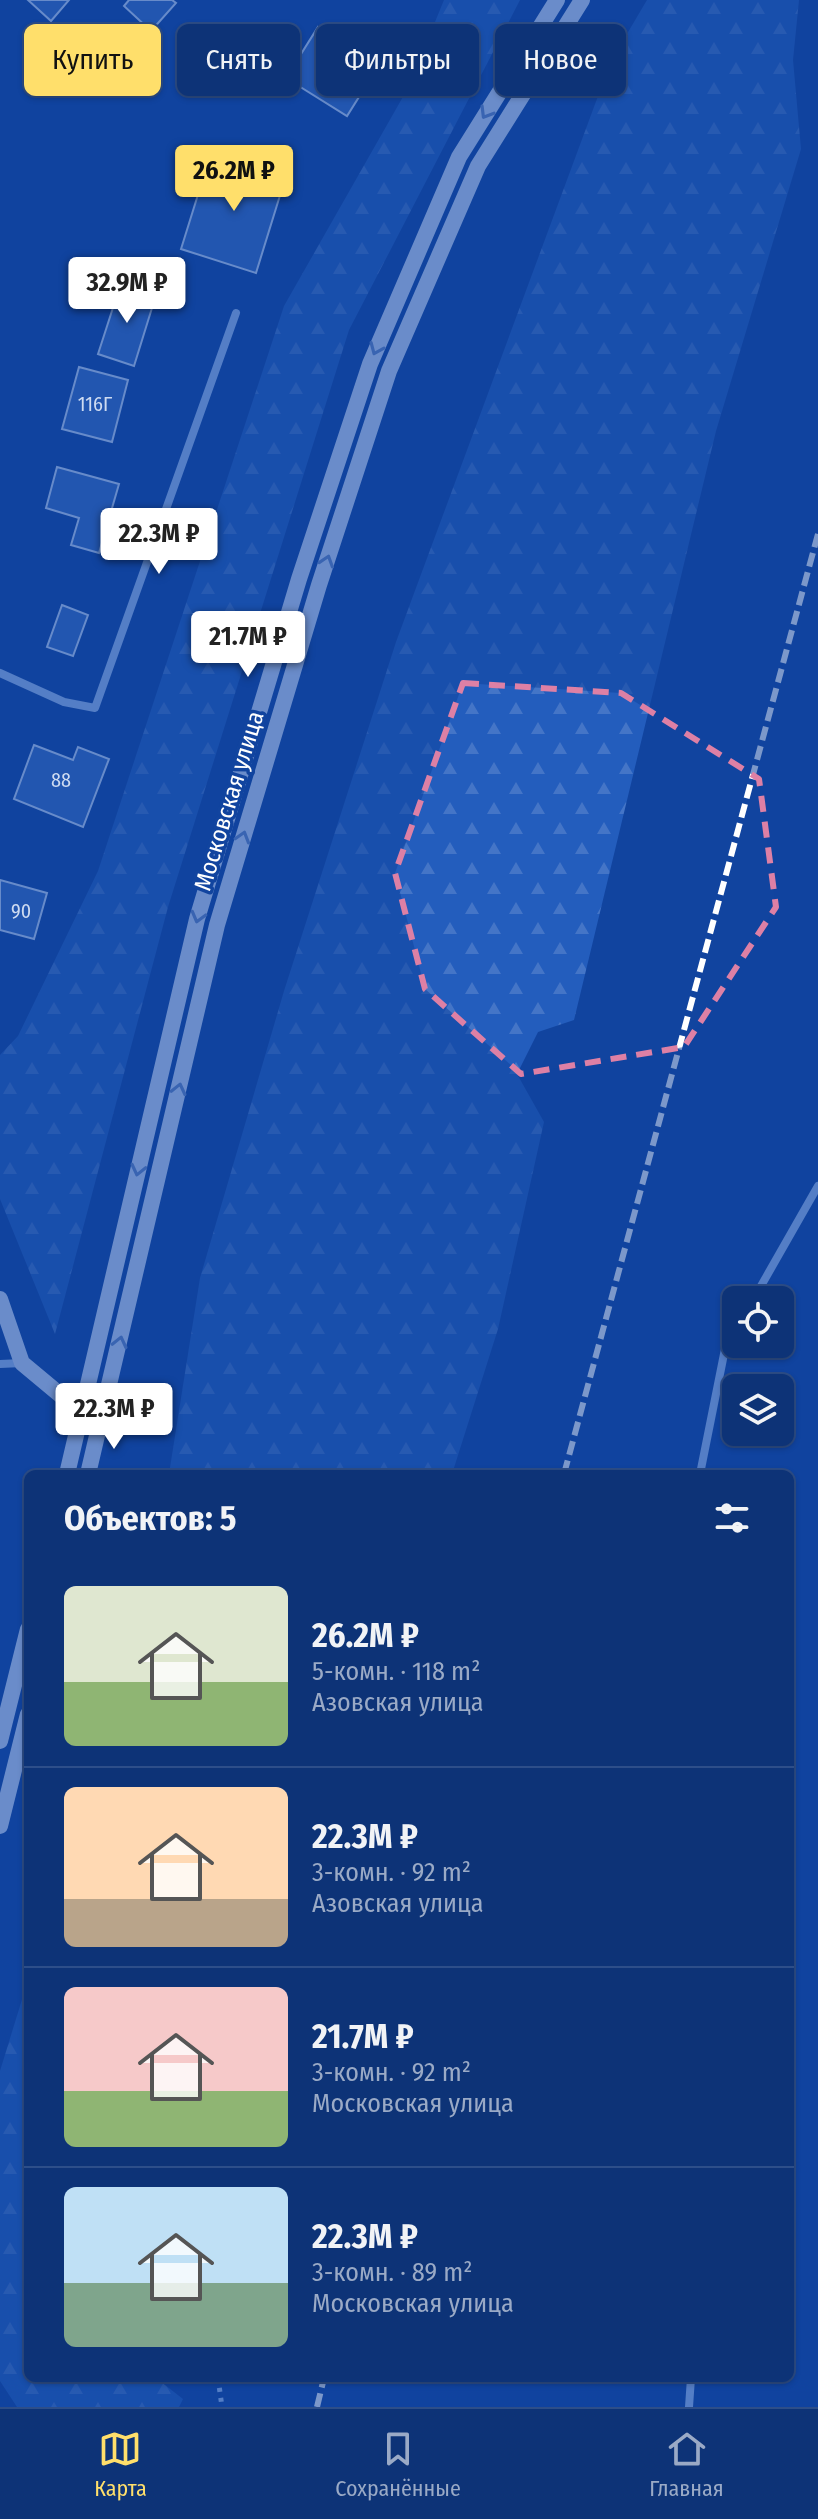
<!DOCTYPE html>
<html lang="ru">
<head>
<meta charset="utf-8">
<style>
  body { margin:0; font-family:"Fira Sans Condensed",sans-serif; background:#1b3f7f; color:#f1f3f6; height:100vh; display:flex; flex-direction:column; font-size:30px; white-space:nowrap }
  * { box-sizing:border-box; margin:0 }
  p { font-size:26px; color:#9aaac6 }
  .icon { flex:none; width:44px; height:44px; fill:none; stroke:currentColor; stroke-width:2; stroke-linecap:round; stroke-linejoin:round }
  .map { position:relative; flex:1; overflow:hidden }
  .details { position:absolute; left:24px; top:1470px; width:770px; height:912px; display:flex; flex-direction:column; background:#0d3377; border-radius:12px; box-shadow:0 2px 6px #0004,0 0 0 2px #2d4e89 }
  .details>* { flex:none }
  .hud { position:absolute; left:24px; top:24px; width:770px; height:72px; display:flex; gap:16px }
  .buttons { position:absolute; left:722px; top:1286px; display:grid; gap:16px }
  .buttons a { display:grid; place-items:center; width:72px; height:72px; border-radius:12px; background:#0d3377; box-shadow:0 2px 6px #0004,0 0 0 2px #2d4e89; font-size:40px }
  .price { position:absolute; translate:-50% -68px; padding:0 18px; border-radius:8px; background:#fff; color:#222; font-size:26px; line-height:52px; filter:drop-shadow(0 2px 4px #0008) }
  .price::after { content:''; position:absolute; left:50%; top:48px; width:24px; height:18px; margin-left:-12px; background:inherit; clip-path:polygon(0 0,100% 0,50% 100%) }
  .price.active { background:#ffdf6b; color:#111 }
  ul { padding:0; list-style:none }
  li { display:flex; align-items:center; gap:24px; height:200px; padding:0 40px }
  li+li { border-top:2px solid #2d4e89 }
  li span { display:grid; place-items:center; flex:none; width:224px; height:160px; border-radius:12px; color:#555 }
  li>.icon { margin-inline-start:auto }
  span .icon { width:96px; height:96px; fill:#fffc; stroke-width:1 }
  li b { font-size:34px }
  h2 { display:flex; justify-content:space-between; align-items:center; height:96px; padding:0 40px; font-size:34px }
  .tag { padding:0 28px; border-radius:12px; background:#0d3377; box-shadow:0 2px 6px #0004,0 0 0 2px #2d4e89; font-size:28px; line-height:72px }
  .tag.active { background:#ffdf6b; color:#111 }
  .menu { display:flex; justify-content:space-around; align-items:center; height:112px; border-top:2px solid #2d4e89; background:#0d3377; font-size:22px; color:#9aaac6 }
  .menu a { display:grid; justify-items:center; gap:4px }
  .menu .active { color:#ffdf6b }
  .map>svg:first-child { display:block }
  .forest { fill:url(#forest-firs) }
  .building { fill:#396ec6; stroke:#d0e2fe; stroke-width:2 }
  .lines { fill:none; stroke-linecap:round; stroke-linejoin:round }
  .path { stroke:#a7c5f5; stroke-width:5; stroke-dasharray:4 6; stroke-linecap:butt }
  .street { stroke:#a7c5f5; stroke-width:8 }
  .secondary { stroke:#d8e5fe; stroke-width:16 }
  .rail { stroke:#fff; stroke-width:6; stroke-dasharray:14 6; stroke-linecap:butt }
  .oneway { stroke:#6b8cca }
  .marked { fill:none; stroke:#dd80a5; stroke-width:6; stroke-dasharray:16 10; stroke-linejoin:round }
  .labels { text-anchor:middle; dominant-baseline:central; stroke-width:7; stroke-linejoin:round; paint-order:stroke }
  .number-label { font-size:20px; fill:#cedbf1 }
  .street-label { font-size:24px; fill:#fff; stroke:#11449f }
</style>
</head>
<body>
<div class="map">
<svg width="818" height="2407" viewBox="0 0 818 2407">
  <defs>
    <pattern id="forest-firs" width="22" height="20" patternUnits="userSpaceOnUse" patternTransform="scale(2)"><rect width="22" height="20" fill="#235dbd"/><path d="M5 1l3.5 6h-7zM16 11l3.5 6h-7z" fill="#4475c7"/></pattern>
  </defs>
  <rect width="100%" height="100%" fill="#11449f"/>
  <path class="forest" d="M444,0H520L349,330L168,907L55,1334L0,1199V1055L18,1036L98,871L284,306L408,88Z
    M647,0H799L793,60L801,149L716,431L574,1020L538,1032L517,1074L544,1122L498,1329L452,1474H169L200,1278L284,991L396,642L611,61Z
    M28,1980V2378H156L183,2399L179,2407H17L0,2381V2071Z"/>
  <path class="building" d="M28,0H69L51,21Z
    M129,0H172L176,3L151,31L124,6Z
    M318,27L379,65L347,116L286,78Z
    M211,153L286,176L256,273L181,249Z
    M121,283L156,295L134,366L98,354Z
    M79,367L128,380L112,442L62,429Z
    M57,467L119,484L99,553L71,545L79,518L46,508Z
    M62,605L88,615L73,656L47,647Z
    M34,745L73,760L78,747L109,759L83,827L14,799Z
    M0,880L47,893L34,939L0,930Z"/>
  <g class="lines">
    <path class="path" d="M218,2378L222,2407"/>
    <path class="street" d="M0,673L64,702L95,708L236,313
      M753,1300L818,1186
      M0,1364L22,1363
      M700,1474L725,1349L736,1330
      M689,2407L691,2378"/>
    <path class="secondary" d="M0,1299L22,1363L82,1413L91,1415
      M67,1474L197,919L299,579L370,364L459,157L557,0
      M88,1474L217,925L319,585L389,371L478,166L582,0
      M0,1741L28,1629
      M0,1826L28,1714"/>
    <path class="rail" d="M564,1474L818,534
      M317,2407L324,2378"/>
  </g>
  <defs><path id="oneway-chevron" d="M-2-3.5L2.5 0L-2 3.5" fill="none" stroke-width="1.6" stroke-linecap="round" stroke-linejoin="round" transform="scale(2)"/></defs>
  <g class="oneway">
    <use href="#oneway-chevron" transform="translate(486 113) rotate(121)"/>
    <use href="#oneway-chevron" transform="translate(376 349) rotate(113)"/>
    <use href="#oneway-chevron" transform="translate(327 561) rotate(-72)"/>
    <use href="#oneway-chevron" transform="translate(243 837) rotate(-73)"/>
    <use href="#oneway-chevron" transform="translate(198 917) rotate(105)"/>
    <use href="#oneway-chevron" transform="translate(179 1089) rotate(-77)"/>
    <use href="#oneway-chevron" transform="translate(138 1170) rotate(103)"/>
    <use href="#oneway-chevron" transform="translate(120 1342) rotate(-77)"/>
  </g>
  <path d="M0 0H818V2407H0ZM463,683L621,693L759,779L776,907L684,1047L521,1074L425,989L395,873Z" fill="#11449f" fill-opacity=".55" fill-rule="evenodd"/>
  <path class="marked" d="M463,683L621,693L759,779L776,907L684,1047L521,1074L425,989L395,873Z"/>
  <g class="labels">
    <g class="number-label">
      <text x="95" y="404">116Г</text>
      <text x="61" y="780">88</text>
      <text x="21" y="911">90</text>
    </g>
    <g class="street-label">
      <text transform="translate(229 801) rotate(-73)">Московская улица</text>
    </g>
  </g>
</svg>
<div class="buttons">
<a><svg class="icon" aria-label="locate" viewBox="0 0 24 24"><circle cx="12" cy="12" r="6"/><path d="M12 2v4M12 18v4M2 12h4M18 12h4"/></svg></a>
<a><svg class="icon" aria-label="layers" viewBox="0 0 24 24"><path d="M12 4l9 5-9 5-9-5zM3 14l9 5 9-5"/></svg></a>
</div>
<b class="price active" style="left:234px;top:213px">26.2M ₽</b>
<b class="price" style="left:127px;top:325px">32.9M ₽</b>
<b class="price" style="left:159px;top:576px">22.3M ₽</b>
<b class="price" style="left:248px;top:679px">21.7M ₽</b>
<b class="price" style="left:114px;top:1451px">22.3M ₽</b>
<div class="hud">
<a class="tag active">Купить</a>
<a class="tag">Снять</a>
<a class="tag">Фильтры</a>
<a class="tag">Новое</a>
</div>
<section class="details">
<h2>Объектов: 5<svg class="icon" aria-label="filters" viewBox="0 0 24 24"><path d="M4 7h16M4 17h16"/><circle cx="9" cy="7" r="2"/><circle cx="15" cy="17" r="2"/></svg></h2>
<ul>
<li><span style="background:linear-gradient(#dfe7d0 60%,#8fb573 0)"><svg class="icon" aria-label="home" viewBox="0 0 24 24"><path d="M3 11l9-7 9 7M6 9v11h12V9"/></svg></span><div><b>26.2M ₽</b><p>5-комн. · 118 m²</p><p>Азовская улица</p></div></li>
<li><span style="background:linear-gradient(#ffd9b3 70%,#b9a48a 0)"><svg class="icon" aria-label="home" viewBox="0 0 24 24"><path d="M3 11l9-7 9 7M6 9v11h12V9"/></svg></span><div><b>22.3M ₽</b><p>3-комн. · 92 m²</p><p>Азовская улица</p></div></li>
<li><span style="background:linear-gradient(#f6c9c9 65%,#8fb573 0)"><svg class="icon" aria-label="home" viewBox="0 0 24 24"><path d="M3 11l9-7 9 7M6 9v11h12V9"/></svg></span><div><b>21.7M ₽</b><p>3-комн. · 92 m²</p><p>Московская улица</p></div></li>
<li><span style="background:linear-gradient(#bfe0f5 60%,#7fa58c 0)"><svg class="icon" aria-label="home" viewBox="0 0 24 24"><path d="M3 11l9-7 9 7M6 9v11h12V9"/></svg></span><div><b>22.3M ₽</b><p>3-комн. · 89 m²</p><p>Московская улица</p></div></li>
</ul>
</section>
</div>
<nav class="menu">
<a class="active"><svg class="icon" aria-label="map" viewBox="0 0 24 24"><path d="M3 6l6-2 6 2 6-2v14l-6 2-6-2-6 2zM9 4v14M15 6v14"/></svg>Карта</a>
<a><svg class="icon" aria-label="saved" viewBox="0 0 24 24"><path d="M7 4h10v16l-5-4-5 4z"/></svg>Сохранённые</a>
<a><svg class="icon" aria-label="home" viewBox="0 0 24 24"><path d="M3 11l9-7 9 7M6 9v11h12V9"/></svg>Главная</a>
</nav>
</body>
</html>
